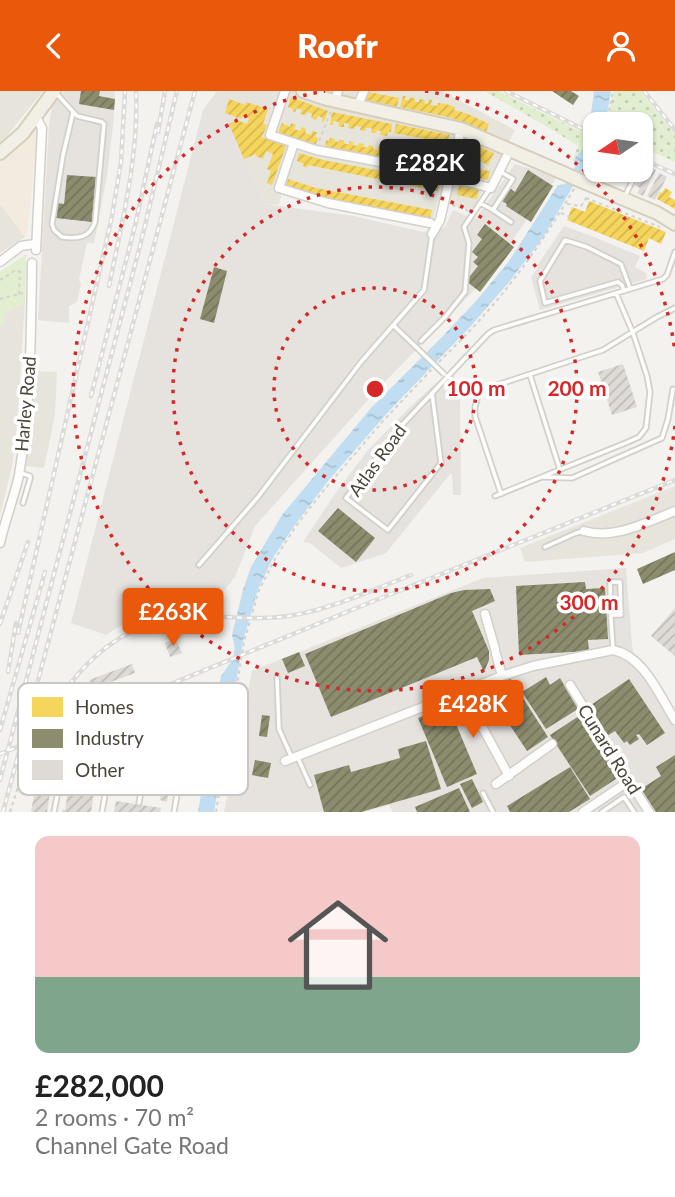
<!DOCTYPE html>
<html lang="en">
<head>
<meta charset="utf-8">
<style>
  body { margin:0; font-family:Lato,sans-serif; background:#f6f6f6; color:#222; height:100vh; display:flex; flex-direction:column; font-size:26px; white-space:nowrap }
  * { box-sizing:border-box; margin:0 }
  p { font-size:23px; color:#767676 }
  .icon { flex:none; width:38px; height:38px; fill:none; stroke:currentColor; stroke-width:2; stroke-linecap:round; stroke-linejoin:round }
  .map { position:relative; height:721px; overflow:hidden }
  .panel { display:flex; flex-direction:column; background:#fff; flex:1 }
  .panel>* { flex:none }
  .needle { width:46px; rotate:257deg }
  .fabs { position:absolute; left:583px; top:21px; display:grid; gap:14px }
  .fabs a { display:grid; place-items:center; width:70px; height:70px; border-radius:14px; background:#fff; box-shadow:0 2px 5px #0004; font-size:35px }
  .price { position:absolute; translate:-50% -60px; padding:0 16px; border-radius:7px; background:#ea580c; color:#fff; font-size:23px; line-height:46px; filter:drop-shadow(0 2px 4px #0008) }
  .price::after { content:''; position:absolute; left:50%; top:42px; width:21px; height:16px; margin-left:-10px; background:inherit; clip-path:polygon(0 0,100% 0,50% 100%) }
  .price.selected { background:#222; color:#fff }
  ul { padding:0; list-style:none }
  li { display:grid; align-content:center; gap:14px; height:371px; padding:0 35px }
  li span { display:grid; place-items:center; height:217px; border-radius:14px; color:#555 }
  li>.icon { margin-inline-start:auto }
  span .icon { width:126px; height:126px; fill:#fffc; stroke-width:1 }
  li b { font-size:30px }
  header { display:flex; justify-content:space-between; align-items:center; height:91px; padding:0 35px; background:#ea580c; color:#fff; font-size:32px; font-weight:800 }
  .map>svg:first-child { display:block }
  .residential { fill:#e7e4dc }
  .commercial { fill:#f3ebdf }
  .industrial { fill:#e6e2de }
  .grass { fill:url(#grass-dots) }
  .park { fill:#e1eecf }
  .parking { fill:#e6e3df }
  .water { fill:url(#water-ripples) }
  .homes { fill:url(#homes-hatch) }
  .industry { fill:url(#industry-hatch) }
  .building { fill:url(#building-hatch) }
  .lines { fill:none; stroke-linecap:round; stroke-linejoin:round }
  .lane-casing { stroke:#d2d0cb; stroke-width:7 }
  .street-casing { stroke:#d2d0cb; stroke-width:11 }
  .primary-casing { stroke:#d6cebb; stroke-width:16 }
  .path { stroke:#d3d2cc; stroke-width:2; stroke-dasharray:3.5 3.5; stroke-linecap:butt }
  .lane { stroke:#fdfdfc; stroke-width:3.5 }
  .street { stroke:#fdfdfc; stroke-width:8 }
  .primary { stroke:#f2efe6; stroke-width:12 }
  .rail-casing { stroke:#dbdbda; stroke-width:4.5 }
  .rail { stroke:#fff; stroke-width:2; stroke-dasharray:5; stroke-linecap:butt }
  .lane-bridge-casing { stroke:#d2d0cb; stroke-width:7; stroke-linecap:butt }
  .primary-bridge-casing { stroke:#d6cebb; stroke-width:16; stroke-linecap:butt }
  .path-bridge { stroke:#d3d2cc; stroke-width:2; stroke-dasharray:3.5 3.5; stroke-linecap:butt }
  .lane-bridge { stroke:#fdfdfc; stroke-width:3.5 }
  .primary-bridge { stroke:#f2efe6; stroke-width:12 }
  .ring { fill:none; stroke:#d62828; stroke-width:3.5; stroke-dasharray:3.5 7 }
  .labels { text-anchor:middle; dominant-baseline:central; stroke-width:7; stroke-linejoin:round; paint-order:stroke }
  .street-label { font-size:18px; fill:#4b4439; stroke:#fff }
  .key { fill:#fff; stroke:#c9c7c4; stroke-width:2 }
  .key-label { font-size:19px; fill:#4b4439 }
  .centre { fill:#d62828; stroke:#fff; stroke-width:3.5 }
  .ring-label { font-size:21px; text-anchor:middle; font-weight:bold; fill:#d62828; stroke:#fff; stroke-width:7; stroke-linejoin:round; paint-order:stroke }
</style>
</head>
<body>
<header><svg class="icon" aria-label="back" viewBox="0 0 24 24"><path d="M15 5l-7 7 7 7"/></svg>Roofr<svg class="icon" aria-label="person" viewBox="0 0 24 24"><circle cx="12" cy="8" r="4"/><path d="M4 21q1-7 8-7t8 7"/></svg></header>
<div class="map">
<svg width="675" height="721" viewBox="0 0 675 721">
  <defs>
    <pattern id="grass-dots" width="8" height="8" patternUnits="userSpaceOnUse" patternTransform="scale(1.75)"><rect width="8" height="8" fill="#e1eecf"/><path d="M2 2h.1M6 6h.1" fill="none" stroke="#c3cdb2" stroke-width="1.8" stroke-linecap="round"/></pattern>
    <pattern id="water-ripples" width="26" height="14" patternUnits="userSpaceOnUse" patternTransform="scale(1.75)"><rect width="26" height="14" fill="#c0ddf1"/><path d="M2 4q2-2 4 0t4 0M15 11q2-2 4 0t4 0" fill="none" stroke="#a6bfcf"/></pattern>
    <pattern id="homes-hatch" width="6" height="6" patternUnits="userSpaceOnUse" patternTransform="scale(1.75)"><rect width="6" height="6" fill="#f6d55c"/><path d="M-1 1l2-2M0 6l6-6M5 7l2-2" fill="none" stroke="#d4b851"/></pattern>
    <pattern id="industry-hatch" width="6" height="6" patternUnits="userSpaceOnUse" patternTransform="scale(1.75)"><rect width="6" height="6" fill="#8c8c6e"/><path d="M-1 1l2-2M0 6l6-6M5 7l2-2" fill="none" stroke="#74745b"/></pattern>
    <pattern id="building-hatch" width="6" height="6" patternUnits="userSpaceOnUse" patternTransform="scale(1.75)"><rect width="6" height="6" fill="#dedbd6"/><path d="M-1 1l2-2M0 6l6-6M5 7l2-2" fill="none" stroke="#c0bdb8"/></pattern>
  </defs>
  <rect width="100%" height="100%" fill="#f4f2ee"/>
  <path class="residential" d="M0,0H43L6,46L0,51Z
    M274,0H441L515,39L472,120L438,110L431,136L282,100L279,114L264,113L225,22L241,28L243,25L263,32Z
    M1,114L25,146L0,162V115Z
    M25,211L17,333L12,376L0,424V232L4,233L3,222Z
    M34,280L57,281L55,324L44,377L25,375Z
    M675,395V448L643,462L525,471L520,457Z"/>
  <path class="commercial" d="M34,37L37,38L35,66L27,145L25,146L1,115H0V68L20,54Z"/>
  <path class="industrial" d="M64,0H115L114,26L107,85L94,152H87L79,189L81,193L77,211L69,215V232L38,229L49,34L52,15Z
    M217,0H274L263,33L243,25L241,28L226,23L264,113L354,125L423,141L445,136L453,119L475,128L515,73L557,86L484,189L376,300L255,435L235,486L215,511H179L146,518L106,544L71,532L203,19Z
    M437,291L450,304L460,306L461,404H453L452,383H450L386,462L341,477L310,452L303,451L334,404L368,359L412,314Z
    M626,477L632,554L636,574L675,632V721H393L389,714L365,721H224L252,580L483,487Z"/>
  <path class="grass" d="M484,0H498L590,45L585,56L574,71L572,69L578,55L551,38Z
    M614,0H640L675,43V71L641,56L640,33H607Z"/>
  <path class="park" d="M26,163L25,211L3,222L4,233L0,232V181Z"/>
  <path class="parking" d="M564,135L592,145L640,165L635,176L646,182L647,188L540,219L531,186L538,177L537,175Z"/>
  <path class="water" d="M594,0H611L606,28L603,33H595C595,47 590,57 587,71L544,145L510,190L470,236L389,320L328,390L295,434L274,465L258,498L243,550L214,721H198L221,585L233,568L235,556L232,544L243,499L251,476L282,424L371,317L442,246L477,209L509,170L558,94L565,93L575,76L574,71L576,65L585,56L595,35V26L591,22Z"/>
  <path class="homes" d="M364,0L399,7L397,16L363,8Z
    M403,5H406L405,9H409L410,6L415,8V11H419V8L425,9L424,12L428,13L429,8L432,9L431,14L438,15V12L446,13L455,16L454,19L468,23L489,33L486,41L466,32L448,26L400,16Z
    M291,6L328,20L324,31L321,30L323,27L318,25L316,29L311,27L312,23L307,21L306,24L300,23L302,19L297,17L295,21L292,20L293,18L288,16Z
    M229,8L245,14L246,11L268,18L263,33L267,34L262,46L286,55L272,94L267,92L271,80L267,78L273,63L266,60L263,68L256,65V63L244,68L229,33L237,29L247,33L249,27L243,25L241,28L225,22Z
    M332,21L392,33L391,41H388L387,45L380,44L381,40L377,39L376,42H371L372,37H366L365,40L360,39L361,36L355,35L354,38L348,37L349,33L344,32V36H341L338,35L339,31L333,30V34H330Z
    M282,32L290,36L291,32L296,34L294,38L300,40L302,36L306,38L305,42L311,44L312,40L317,41L315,46L318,47L315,55L278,41Z
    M396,33L450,44L448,52L394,42Z
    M330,47L335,48L334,50L339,51V49H344V52L346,53H349V50L354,51L353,54L358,55L359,52L364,53L363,56H366L368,57L369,54L373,55V58L378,59V56L383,57V60L388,61V57L393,58V62L397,63L398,59L402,60V63L407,64V61L412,62L411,65L414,66H416L417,63L421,64V67L426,68L427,65H431V69L443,71L441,80L325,58L326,49L329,50Z
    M475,54L494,62L488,74L470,65Z
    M299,62L323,69L439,91L438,100L308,74L307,77L303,75L304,73L297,70Z
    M468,73H473L472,77L490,80L488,89L463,84L464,75L467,76Z
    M288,88L316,97L432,119L430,128L324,108L286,97Z
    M459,95L479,99L477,108L457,104Z
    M665,97L672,101L669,106L675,109V118L657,108L660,101L662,102Z
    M589,110L666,141L661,153L649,147L644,160L567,129L572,116L585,121Z"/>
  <path class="industry" d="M81,0H100L99,5L115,8L114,19L79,13Z
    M552,0H571L579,5L573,14Z
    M528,79L553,95L531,131L506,115L507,113L502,110L510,97L515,101Z
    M67,84L96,86L92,131L56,127L57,112L64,113Z
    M485,133L514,156L480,201L466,190L478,175L473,171L478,166L472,161L482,148L477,144Z
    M214,176L227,180L214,232L200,228Z
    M338,417L375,447L356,471L318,440Z
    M675,461V479L643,493L637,478Z
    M585,491L586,498L605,497L608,548L588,549L589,560L519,564L516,495Z
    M490,498L495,510L472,520L489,560V569L484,581L477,566L331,626L305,563L451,502L464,499Z
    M299,561L305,575L288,582L282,568Z
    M546,586L550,594L560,587L578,618L546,638L522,601Z
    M510,587L548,646L527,660L488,601Z
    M629,588L665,642L647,654L639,643L636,644L639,648L630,654L627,650L624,652L615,640L607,645L588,616Z
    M448,614L477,683L447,696L418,627Z
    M582,623L622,684L590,705L550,644Z
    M262,624L270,625L267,646L259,645Z
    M426,650L441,698L361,721H324L314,684L349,674L351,681L400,667L398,658Z
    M675,664V721H656L641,698L661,685L656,676Z
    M255,669L271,672L268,687L252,684Z
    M570,676L590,708L569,721H510L507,715Z
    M472,688L483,711L472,717L460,693Z
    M459,697L470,721H417L415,716Z"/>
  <path class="building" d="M646,74L656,79L643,105L637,102L640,97L635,94Z
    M659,82L667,86L655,109L647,105Z
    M623,273L637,316L612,324L598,281Z
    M675,517V565L651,545Z
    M176,548L182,562L170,566L165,552Z
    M132,573L135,582L92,598L89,589Z
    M74,660L100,664L91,721H62L63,718L65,719Z
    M37,687L52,690L47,721H31Z
    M162,692L170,694L167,711L160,709Z
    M116,710L161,717L160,721H114Z"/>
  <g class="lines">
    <g class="lane-casing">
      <path id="lane" d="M56,2L77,25L102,31L104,33L95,131C90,147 77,148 62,146L54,139L52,133L63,64L73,22
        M619,79L634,87L625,105
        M480,112L493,119L513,88L501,81
        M493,119L511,131
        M624,200L622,194L618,191L545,212L540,190L565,149L587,156L621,173L630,197
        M393,234L414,254
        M421,250L446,225L465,201L469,152L464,136L489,99
        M530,284L560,379
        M447,285L457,292L479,300L603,259L657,226L675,217
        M479,301L475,316V325L501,403
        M432,302L441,372L388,439L346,407L402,334L488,243L494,239L663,188L667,184L675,161
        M21,382L30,385V388L23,412
        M543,386L572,387L662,347L668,328L673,298
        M495,405L628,351L639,346L646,337L650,301L647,285L633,242L616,202
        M545,456L576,442L584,440
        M199,474L258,406L361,271L424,199L432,144
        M611,524H621L620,491H610L611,528L613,557
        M277,587L279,638L291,665
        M172,632L176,614
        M298,667L310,694
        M483,702L493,721
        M139,712L152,637L158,631L188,636L174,721
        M54,721L65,664C77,657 93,650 107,652L113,658
        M102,721L113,658L152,637
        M602,721L624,706L634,721"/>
    </g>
    <g class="street-casing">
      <path id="street" d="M285,0L270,44L316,59L440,82
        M335,10L338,0
        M357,16L364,0
        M36,26L42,37L36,159
        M294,52L279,97L328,112L430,132
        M456,88L491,97L510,59
        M432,143L440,129L461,38
        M0,171L21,155L35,153
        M584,440C615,449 647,431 675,420
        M0,452C5,429 14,407 19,384C31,314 31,242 32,172
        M485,523L495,558
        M496,563L502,585
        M570,594L649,721
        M462,599L509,685
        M285,670L502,585L533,575L613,559C644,565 659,604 675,629
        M496,693L552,653
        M583,721L629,690"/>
    </g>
    <g class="primary-casing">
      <path id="primary" d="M303,0L327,8L461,38L561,81
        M0,62L23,42L54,0
        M581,90L657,122L675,133"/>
    </g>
    <path class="path" d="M605,33L607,30L613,0
      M319,50L331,20
      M588,73L590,74L589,80L591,83
      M583,82L595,51
      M586,107L660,136
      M567,113L581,115L589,103
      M452,114L469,120
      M561,122L572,127
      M0,189L16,179L20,181L19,203
      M0,208L23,202
      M439,271C452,258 465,245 477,232C515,191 547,144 575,96
      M10,721L17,699L38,649
      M216,721L244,551L259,499L276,466L296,435L324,399L383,330L433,277"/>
    <use href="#lane" class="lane"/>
    <use href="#street" class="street"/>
    <use href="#primary" class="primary"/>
    <g class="rail-casing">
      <path id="rail" d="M506,0L595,44
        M644,0L675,39
        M158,41L165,0
        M640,67L675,83
        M109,195C122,131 139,65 136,0
        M91,305L135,135L157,33
        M0,533L28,451
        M18,542L112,125L121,71L125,0
        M8,581L16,532
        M0,639L45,481
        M33,653C66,586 115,526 197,525C229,525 262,530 294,524C331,518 375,498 411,484
        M0,663L359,516L675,389
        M0,689L141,151L177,0
        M3,721L195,0"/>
    </g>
    <use href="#rail" class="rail"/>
    <g class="lane-bridge-casing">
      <path id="lane-bridge" d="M414,254L444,283"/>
    </g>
    <g class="primary-bridge-casing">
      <path id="primary-bridge" d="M561,81L581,90"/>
    </g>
    <path class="path-bridge" d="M212,614L249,621
      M200,686L235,693"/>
    <use href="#lane-bridge" class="lane-bridge"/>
    <use href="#primary-bridge" class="primary-bridge"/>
  </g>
  <g class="ring">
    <circle cx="375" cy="298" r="101"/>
    <circle cx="375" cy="298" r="202"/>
    <path d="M675 335A302 302 0 1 1 325 0M425 0A302 302 0 0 1 675 261"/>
  </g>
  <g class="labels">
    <g class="street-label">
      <text transform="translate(25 313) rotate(-85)">Harley Road</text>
      <text transform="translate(377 369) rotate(-54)">Atlas Road</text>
      <text transform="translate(610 658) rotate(58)">Cunard Road</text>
    </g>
  </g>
  <rect x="18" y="592" width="230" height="112" rx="10" class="key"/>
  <rect x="32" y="606" width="31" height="20" fill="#f6d55c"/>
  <rect x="32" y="638" width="31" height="19" fill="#8c8c6e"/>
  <rect x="32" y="669" width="31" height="20" fill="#dedbd6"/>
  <g class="key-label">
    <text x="75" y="623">Homes</text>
    <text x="75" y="654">Industry</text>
    <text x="75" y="686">Other</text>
  </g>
  <circle cx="375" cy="298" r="10" class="centre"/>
  <g class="ring-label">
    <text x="476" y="305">100 m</text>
    <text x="577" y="305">200 m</text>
    <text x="589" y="519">300 m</text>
  </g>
</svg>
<div class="fabs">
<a><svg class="needle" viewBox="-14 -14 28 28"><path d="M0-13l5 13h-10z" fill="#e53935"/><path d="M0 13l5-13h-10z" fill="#767676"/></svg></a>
</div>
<b class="price selected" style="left:430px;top:108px">£282K</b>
<b class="price" style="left:173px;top:557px">£263K</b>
<b class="price" style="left:473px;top:649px">£428K</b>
</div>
<section class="panel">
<ul>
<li><span style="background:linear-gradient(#f6c9c9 65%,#7fa58c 0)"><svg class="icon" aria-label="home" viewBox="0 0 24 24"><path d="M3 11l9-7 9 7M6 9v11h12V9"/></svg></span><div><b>£282,000</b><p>2 rooms · 70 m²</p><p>Channel Gate Road</p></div></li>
</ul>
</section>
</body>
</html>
